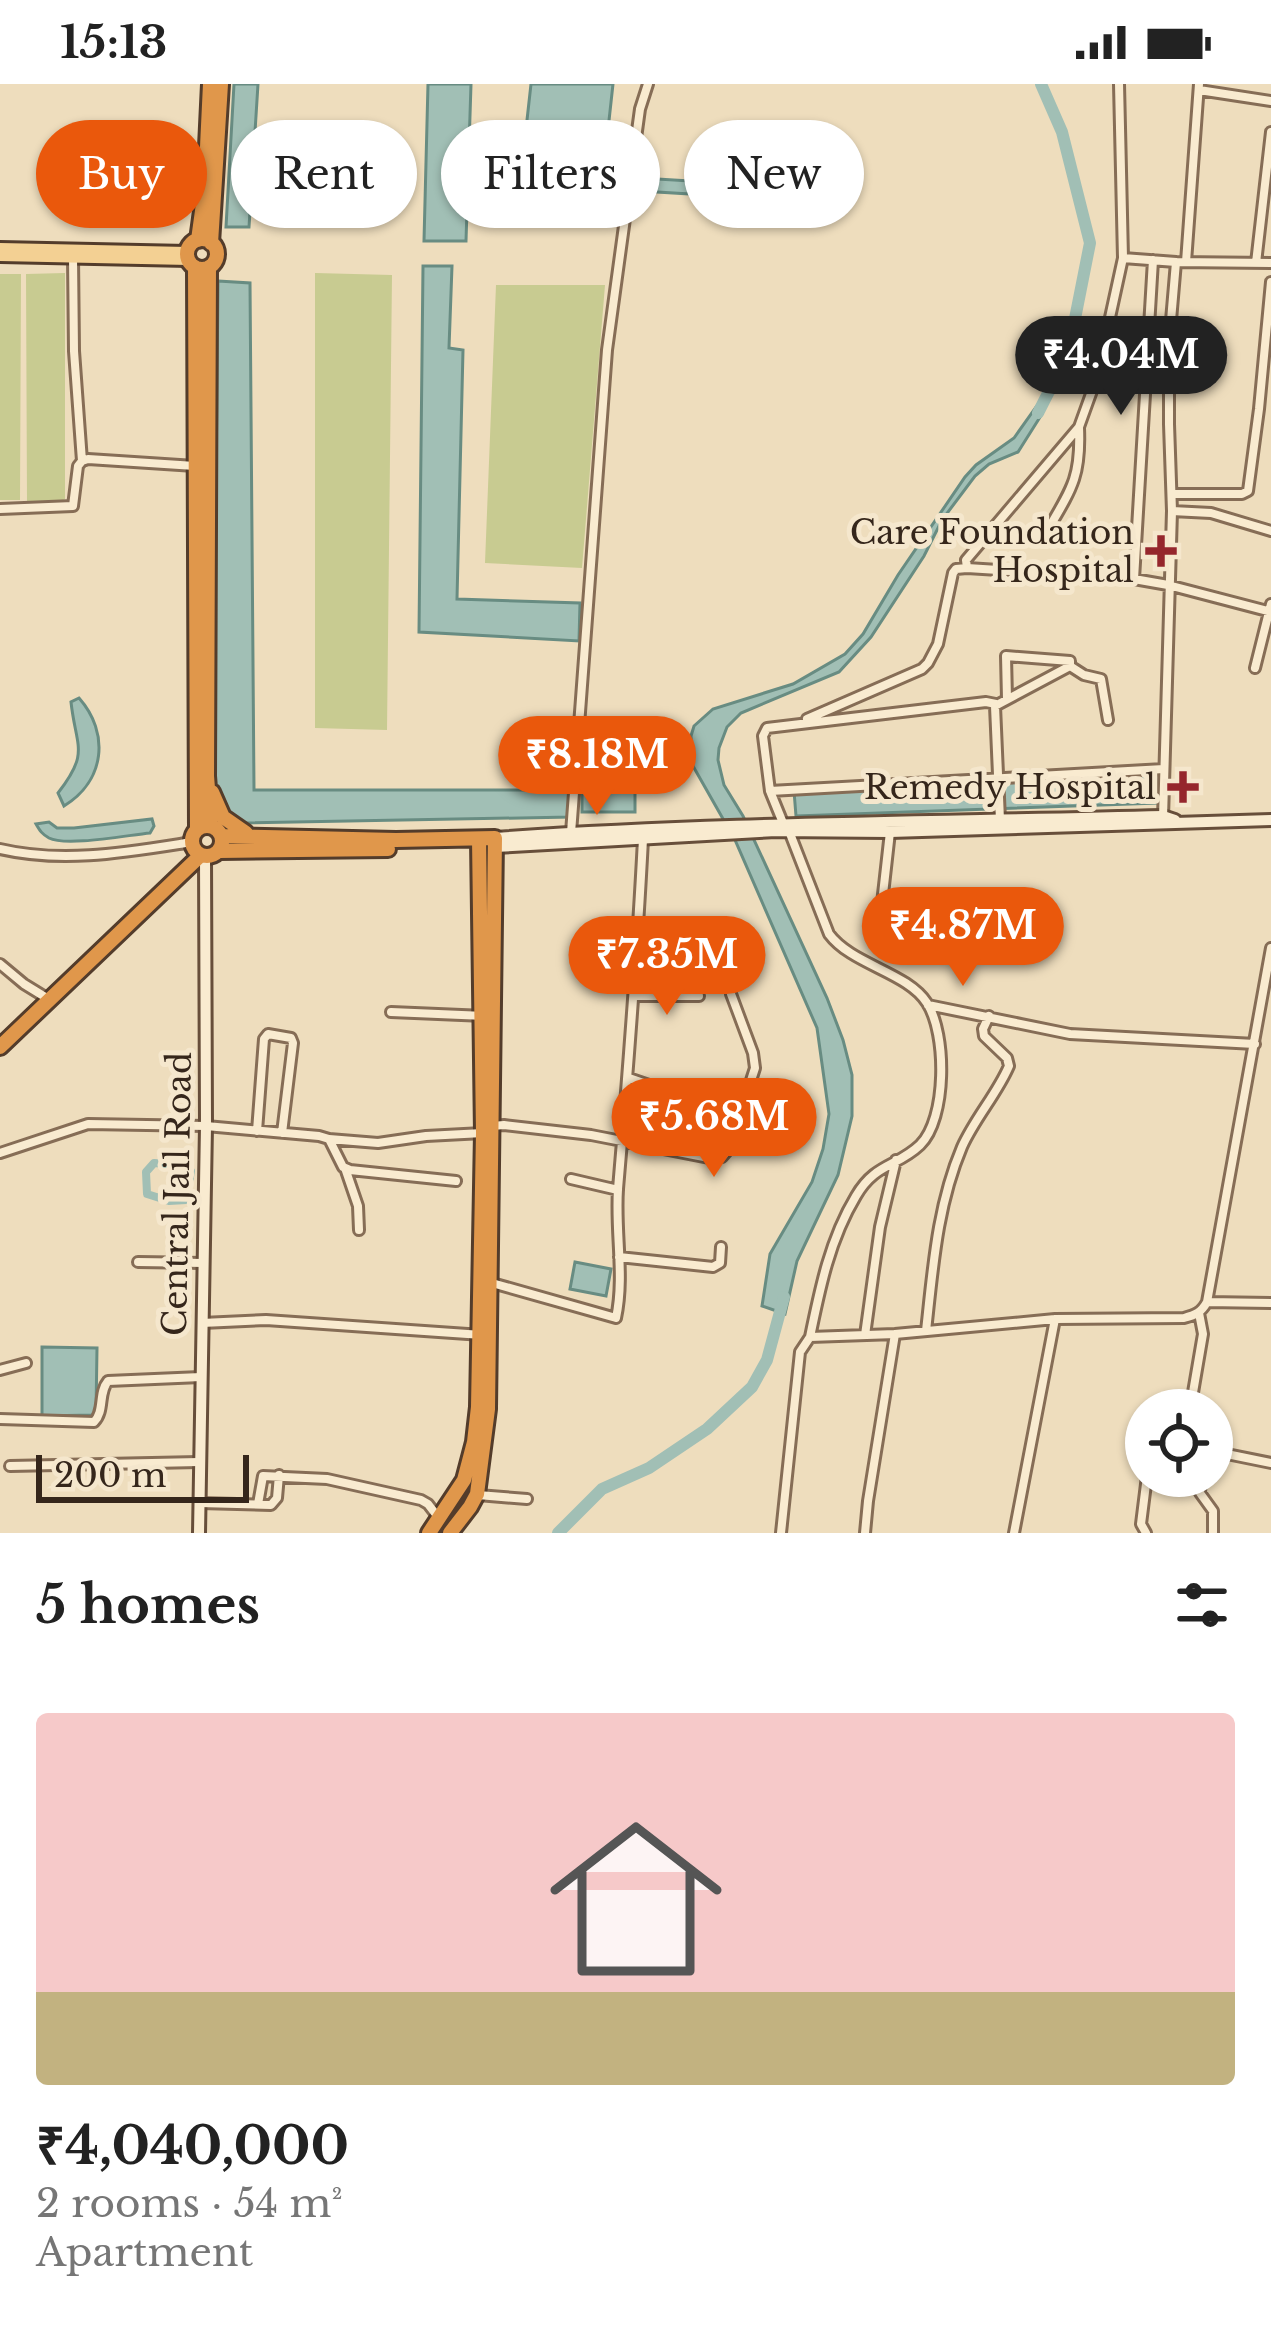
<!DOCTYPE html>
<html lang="en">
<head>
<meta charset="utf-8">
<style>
  body { margin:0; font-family:"Libre Baskerville",serif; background:#f2f2f2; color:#222; height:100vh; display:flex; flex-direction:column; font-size:45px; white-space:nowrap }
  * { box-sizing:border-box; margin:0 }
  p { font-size:39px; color:#767676 }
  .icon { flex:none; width:66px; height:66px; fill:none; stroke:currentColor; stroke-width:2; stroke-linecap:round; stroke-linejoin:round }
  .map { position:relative; height:1449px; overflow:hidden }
  .drawer { display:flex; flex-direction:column; background:#fff; flex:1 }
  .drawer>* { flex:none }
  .guide { position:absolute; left:36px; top:36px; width:1200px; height:108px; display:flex; gap:24px }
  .tools { position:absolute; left:1125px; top:1305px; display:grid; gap:24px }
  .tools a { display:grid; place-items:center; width:108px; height:108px; border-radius:50%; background:#fff; box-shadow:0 3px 9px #0004; font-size:60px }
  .scale { position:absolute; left:36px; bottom:30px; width:213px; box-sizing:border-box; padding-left:12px; border:6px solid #35261b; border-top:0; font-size:33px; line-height:42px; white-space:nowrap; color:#35261b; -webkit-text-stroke:9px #f5e7cd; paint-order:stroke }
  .price { position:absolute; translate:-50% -102px; padding:0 27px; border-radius:42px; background:#ea580c; color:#fff; font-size:39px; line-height:78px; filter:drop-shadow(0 3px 6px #0008) }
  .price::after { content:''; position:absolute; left:50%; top:72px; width:36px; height:27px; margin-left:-18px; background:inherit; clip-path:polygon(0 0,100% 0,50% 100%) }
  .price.current { background:#222; color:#fff }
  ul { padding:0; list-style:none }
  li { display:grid; align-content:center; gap:24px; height:636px; padding:0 36px }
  li span { display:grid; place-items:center; height:372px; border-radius:12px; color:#555 }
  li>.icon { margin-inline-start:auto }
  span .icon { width:216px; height:216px; fill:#fffc; stroke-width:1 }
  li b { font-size:51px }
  h2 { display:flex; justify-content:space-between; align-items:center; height:144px; padding:0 36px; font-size:51px }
  .chip { padding:0 42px; border-radius:54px; background:#fff; box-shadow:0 3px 9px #0004; font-size:42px; line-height:108px }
  .chip.current { background:#ea580c; color:#fff }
  .status { display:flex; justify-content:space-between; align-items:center; height:84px; padding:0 60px; background:#fff; direction:ltr }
  .status svg { height:33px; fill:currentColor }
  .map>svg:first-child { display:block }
  .green { fill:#c8cb91 }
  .water { fill:#a1bfb5; stroke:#688c82; stroke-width:3 }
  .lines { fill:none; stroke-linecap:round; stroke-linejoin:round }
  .canal { stroke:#a1bfb5; stroke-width:8 }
  .river { stroke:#a1bfb5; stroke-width:12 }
  .street-casing { stroke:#866d56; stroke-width:14 }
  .secondary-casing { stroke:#674e3a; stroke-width:16 }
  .primary-casing { stroke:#533c2b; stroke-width:16 }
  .highway-casing { stroke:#533c2b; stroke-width:20 }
  .street { stroke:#f9ebd0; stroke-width:8 }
  .secondary { stroke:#f9ebd0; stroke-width:10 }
  .primary { stroke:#f3d093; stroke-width:10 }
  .highway { stroke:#e0974b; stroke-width:14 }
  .poi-dot { fill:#95262c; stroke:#f5e7cd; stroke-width:4.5 }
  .labels { text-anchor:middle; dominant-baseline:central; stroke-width:10; stroke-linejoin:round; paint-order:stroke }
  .poi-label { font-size:33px; fill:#35261b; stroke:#f5e7cd; text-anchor:end }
  .street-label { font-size:33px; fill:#35261b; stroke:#f5e7cd }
</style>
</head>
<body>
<div class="status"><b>15:13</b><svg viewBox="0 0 49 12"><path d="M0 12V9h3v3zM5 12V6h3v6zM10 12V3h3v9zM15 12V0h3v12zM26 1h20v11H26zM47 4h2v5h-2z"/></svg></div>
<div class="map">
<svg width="1271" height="1449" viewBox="0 0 1271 1449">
  <rect width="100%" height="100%" fill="#eeddbd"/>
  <path class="green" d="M65,189V415L59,418L27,419L26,190Z
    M315,189L392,191L387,646L315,644Z
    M0,190H21L20,416H0Z
    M496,201H605L582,484L485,479Z"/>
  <path class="water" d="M234,0H258L249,143H226Z
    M428,0H471L466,157H424Z
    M531,0H613L605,73L524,63Z
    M641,94L773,102L772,115L641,107Z
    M423,182H452L449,264L463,266L457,515L580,519L579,557L419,548Z
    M218,197L250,199L254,706H571V733L236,739L228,734L213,700Z
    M1046,309L1042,330L1018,368L989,380L975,392L942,436L924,472L871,553L839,588L741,629L727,643L719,664L718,676L724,701L743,732L827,914L843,956L852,991V1032L838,1091L797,1177L785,1230L762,1222L770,1170L812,1098L823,1065L829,1030L817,944L735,756L693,682L691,652L694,642L713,625L793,600L845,570L863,550L898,491L965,393L976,381L1014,354Z
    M79,614C110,649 105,697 64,722L58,709C90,668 76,664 71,618Z
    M1156,691L1157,719L796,732L794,707L992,696Z
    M582,704L635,706V728H582Z
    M152,735L154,742L150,749C128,751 66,763 49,754C42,750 40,747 36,740L49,738L57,744H74Z
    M575,1178L611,1185L606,1212L570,1205Z
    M42,1263L97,1264L96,1328L92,1331L42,1332Z"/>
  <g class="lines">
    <path class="canal" d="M154,1079L179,1081L191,1087L186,1116L169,1117L147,1110L146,1088Z"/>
    <path class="river" d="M1038,329L1068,270L1090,159L1062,48L1041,0
      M558,1449L602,1405L649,1384L707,1345L752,1303L767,1276L784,1213"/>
    <g class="street-casing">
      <path id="street" d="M1119,0L1123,174L1176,178L1271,179
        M1199,6L1271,17
        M73,173L74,267L82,377
        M1123,174L1097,293L1079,343L966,476L967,484L1134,495L1168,501L1271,528
        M1186,178L1199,0
        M1256,179L1271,48
        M1172,410H1242L1248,407L1259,325L1271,198
        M0,425L73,422L78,382L82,377L88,375L195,382
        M1172,427L1211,429L1271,447
        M1050,442C1073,403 1081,390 1079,344
        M1134,495L1153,176
        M1070,582L1084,591L1101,595L1108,636
        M1255,584L1271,520
        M996,620L986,618L767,644L763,652L770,707L1164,685
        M807,635L922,585L928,579L938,560L953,489L956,485L967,484
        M770,707L783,739L789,747L829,850C852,881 907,888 927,919C947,950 947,1035 920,1061C897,1083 875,1079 856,1112C830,1155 820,1204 810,1253
        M1163,734L1172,427L1169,340V260L1176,178
        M1000,736L995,622L1070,582V577L1006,572L1007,615
        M890,748L880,837L886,844L944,852
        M571,749L607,266L640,25L648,0
        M0,765C64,780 128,768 192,758
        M0,880L24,900L50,916
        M634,912H699
        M928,921L1070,950L1255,960
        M391,928L485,932
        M629,994L740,1032
        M257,1047L264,955L268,950L291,954L293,959L282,1049
        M329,1055L378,1059L426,1052L483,1049L492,1042L504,1041L591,1051L709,1074L722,1073L729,1065L755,984L753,969L731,910
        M0,1069L88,1040L206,1042L319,1052L329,1055L343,1083L350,1086L456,1097
        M345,1084L358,1122L359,1146
        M571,1095L618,1106
        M619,1173L713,1183L720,1179L721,1163
        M138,1178L204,1179
        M492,1199L616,1234C625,1192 615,1149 618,1105C628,988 637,872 643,755
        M1207,1218L1271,1219
        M202,1239L266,1236L482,1251
        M926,1247C933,1184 937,1122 962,1063C975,1034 997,1010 1009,982L1007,974L984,952L983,945L989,932
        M865,1251L880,1143L896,1076
        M0,1286L26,1279
        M1190,1326L1203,1250L1199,1229
        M0,1335L94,1338C105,1327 98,1309 108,1297L201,1293
        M1212,1367L1271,1379
        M10,1382L199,1378
        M1201,1392L1200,1409L1213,1427V1449
        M478,1411L527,1415
        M200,1419L271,1421L277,1414L279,1391
        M258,1420L263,1392L327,1395L421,1416L428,1420L438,1433
        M781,1449L800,1268L810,1253L895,1250L1055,1235L1184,1234C1195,1231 1201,1229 1207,1218L1271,864
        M865,1449L868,1417L895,1250
        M1014,1449L1055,1235
        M1146,1449L1141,1440L1147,1392"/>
    </g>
    <g class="secondary-casing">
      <path id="secondary" d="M495,754C717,738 940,738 1163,732L1175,736
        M495,763L776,747L890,748L1271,736
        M199,1449L206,1042L205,772"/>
    </g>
    <g class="primary-casing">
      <path id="primary" d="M0,164L187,168
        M0,172L189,176"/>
    </g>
    <g class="highway-casing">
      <path id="highway" d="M187 170a15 15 0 1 1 30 0a15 15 0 1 1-30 0Z
        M198,156L205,105L210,0
        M211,159L221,0
        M195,183L197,745
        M209,183L207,692L211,742
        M212,708L223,733L246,749
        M192 757a15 15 0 1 1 30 0a15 15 0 1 1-30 0Z
        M222,752L396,756L495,754L488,1325L477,1410L470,1423L450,1449
        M219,767L388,765
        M0,963L201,771
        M429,1449L464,1396L474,1358L478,1323L483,1049L479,755"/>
    </g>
    <use href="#street" class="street"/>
    <use href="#secondary" class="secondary"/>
    <use href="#primary" class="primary"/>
    <use href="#highway" class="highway"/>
  </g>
  <g class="poi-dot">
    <path d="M1155 449h12v12h12v12h-12v12h-12v-12h-12v-12h12z"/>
    <path d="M1177 685h12v12h12v12h-12v12h-12v-12h-12v-12h12z"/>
  </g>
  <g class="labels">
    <g class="poi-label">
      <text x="1134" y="448">Care Foundation<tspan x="1134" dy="38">Hospital</tspan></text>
      <text x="1156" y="703">Remedy Hospital</text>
    </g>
    <g class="street-label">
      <text transform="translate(177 1110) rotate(-89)">Central Jail Road</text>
    </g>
  </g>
</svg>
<div class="tools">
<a><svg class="icon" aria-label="locate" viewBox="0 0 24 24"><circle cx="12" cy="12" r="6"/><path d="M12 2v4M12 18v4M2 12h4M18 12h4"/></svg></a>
</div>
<div class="scale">200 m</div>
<b class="price current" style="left:1121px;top:334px">₹4.04M</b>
<b class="price" style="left:597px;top:734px">₹8.18M</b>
<b class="price" style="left:963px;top:905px">₹4.87M</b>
<b class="price" style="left:667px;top:934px">₹7.35M</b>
<b class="price" style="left:714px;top:1096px">₹5.68M</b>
<div class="guide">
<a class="chip current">Buy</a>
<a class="chip">Rent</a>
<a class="chip">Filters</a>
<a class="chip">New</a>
</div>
</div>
<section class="drawer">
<h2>5 homes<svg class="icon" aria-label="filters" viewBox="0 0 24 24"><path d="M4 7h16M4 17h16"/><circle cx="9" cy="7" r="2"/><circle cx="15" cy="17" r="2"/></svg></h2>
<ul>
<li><span style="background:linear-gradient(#f6c9c9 75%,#c2b280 0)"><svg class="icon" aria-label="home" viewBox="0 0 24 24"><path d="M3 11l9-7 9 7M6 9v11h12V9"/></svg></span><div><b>₹4,040,000</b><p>2 rooms · 54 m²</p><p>Apartment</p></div></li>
</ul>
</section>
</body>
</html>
